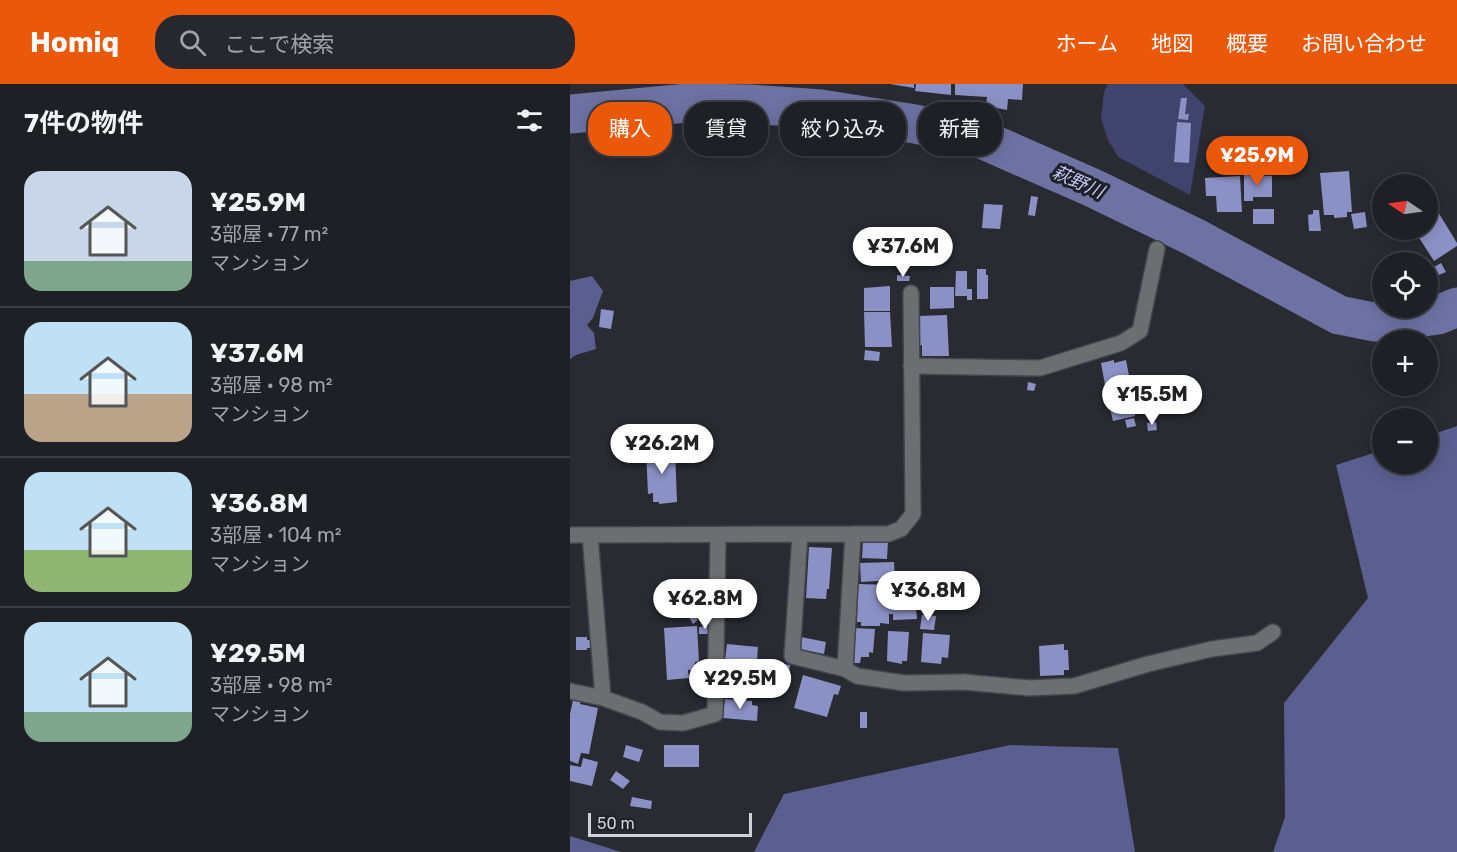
<!DOCTYPE html>
<html lang="ja">
<head>
<meta charset="utf-8">
<style>
  body { margin:0; font-family:Rubik,"Noto Sans JP",sans-serif; background:#27282e; color:#f1f3f6; height:100vh; display:flex; flex-direction:column; font-size:22px; white-space:nowrap }
  * { box-sizing:border-box; margin:0 }
  p { font-size:20px; color:#a1a3a7 }
  .icon { flex:none; width:33px; height:33px; fill:none; stroke:currentColor; stroke-width:2; stroke-linecap:round; stroke-linejoin:round }
  .map { position:relative; flex:1; overflow:hidden }
  .details { display:flex; flex-direction:column; background:#1f2026; width:570px }
  .details>* { flex:none }
  .hud { position:absolute; left:18px; top:18px; width:570px; height:54px; display:flex; gap:12px }
  .needle { width:39px; rotate:283deg }
  .buttons { position:absolute; left:802px; top:90px; display:grid; gap:12px }
  .buttons a { display:grid; place-items:center; width:66px; height:66px; border-radius:50%; background:#1f2026; box-shadow:0 3px 15px #0003,0 0 0 2px #3c3e43; font-size:30px }
  .scale { position:absolute; left:18px; bottom:15px; width:164px; box-sizing:border-box; padding-left:6px; border:3px solid #d1d1d7; border-top:0; font-size:16px; line-height:21px; white-space:nowrap; color:#d1d1d7; -webkit-text-stroke:4px #1f2028; paint-order:stroke }
  .price { position:absolute; translate:-50% -51px; padding:0 14px; border-radius:21px; background:#fff; color:#222; font-size:20px; line-height:39px; filter:drop-shadow(0 2px 3px #0008) }
  .price::after { content:''; position:absolute; left:50%; top:36px; width:18px; height:14px; margin-left:-9px; background:inherit; clip-path:polygon(0 0,100% 0,50% 100%) }
  .price.active { background:#ea580c; color:#fff }
  ul { padding:0; list-style:none }
  li { display:flex; align-items:center; gap:18px; height:150px; padding:0 24px }
  li+li { border-top:2px solid #3c3e43 }
  li span { display:grid; place-items:center; flex:none; width:168px; height:120px; border-radius:18px; color:#555 }
  li>.icon { margin-inline-start:auto }
  span .icon { width:72px; height:72px; fill:#fffc; stroke-width:1 }
  li b { font-size:26px }
  h2 { display:flex; justify-content:space-between; align-items:center; height:72px; padding:0 24px; font-size:26px }
  .chip { padding:0 21px; border-radius:24px; background:#1f2026; box-shadow:0 3px 15px #0003,0 0 0 2px #3c3e43; font-size:21px; line-height:54px }
  .chip.active { background:#ea580c; color:#fff }
  header { display:flex; align-items:center; gap:36px; box-sizing:border-box; height:84px; padding:0 30px; background:#ea580c; color:#fff }
  header strong { font-size:28px }
  nav { display:flex; gap:33px; margin-inline-start:auto; font-size:21px }
  .search { width:420px; height:54px; background:#27282e; display:flex; align-items:center; gap:15px; box-sizing:border-box; padding:0 21px; border-radius:24px; color:#a1a3a7; font-size:22px }
  main { display:flex; flex:1; min-height:0 }
  .map>svg:first-child { display:block }
  .green { fill:#40436b }
  .forest { fill:#5b5f8f }
  .lines { fill:none; stroke-linecap:round; stroke-linejoin:round }
  .river { stroke:#6d72a3; stroke-width:39 }
  .building { fill:#8c91c5 }
  .minor-casing { stroke:#44454c; stroke-width:18 }
  .minor { stroke:#6d6e72; stroke-width:15 }
  .labels { text-anchor:middle; dominant-baseline:central; stroke-width:6; stroke-linejoin:round; paint-order:stroke }
  .water-label { font-size:18px; font-style:italic; fill:#c3c8f6; stroke:#1f2028 }
</style>
</head>
<body>
<header>
<strong>Homiq</strong>
<div class="search"><svg class="icon" aria-label="search" viewBox="0 0 24 24"><circle cx="10" cy="10" r="6"/><path d="M15 15l6 6"/></svg>ここで検索</div>
<nav><a>ホーム</a><a>地図</a><a>概要</a><a>お問い合わせ</a></nav>
</header>
<main>
<section class="details">
<h2>7件の物件<svg class="icon" aria-label="filters" viewBox="0 0 24 24"><path d="M4 7h16M4 17h16"/><circle cx="9" cy="7" r="2"/><circle cx="15" cy="17" r="2"/></svg></h2>
<ul>
<li><span style="background:linear-gradient(#c9d6e8 75%,#7fa58c 0)"><svg class="icon" aria-label="home" viewBox="0 0 24 24"><path d="M3 11l9-7 9 7M6 9v11h12V9"/></svg></span><div><b>¥25.9M</b><p>3部屋 · 77 m²</p><p>マンション</p></div></li>
<li><span style="background:linear-gradient(#bfe0f5 60%,#b9a48a 0)"><svg class="icon" aria-label="home" viewBox="0 0 24 24"><path d="M3 11l9-7 9 7M6 9v11h12V9"/></svg></span><div><b>¥37.6M</b><p>3部屋 · 98 m²</p><p>マンション</p></div></li>
<li><span style="background:linear-gradient(#bfe0f5 65%,#8fb573 0)"><svg class="icon" aria-label="home" viewBox="0 0 24 24"><path d="M3 11l9-7 9 7M6 9v11h12V9"/></svg></span><div><b>¥36.8M</b><p>3部屋 · 104 m²</p><p>マンション</p></div></li>
<li><span style="background:linear-gradient(#bfe0f5 75%,#7fa58c 0)"><svg class="icon" aria-label="home" viewBox="0 0 24 24"><path d="M3 11l9-7 9 7M6 9v11h12V9"/></svg></span><div><b>¥29.5M</b><p>3部屋 · 98 m²</p><p>マンション</p></div></li>
</ul>
</section>
<div class="map">
<svg width="887" height="768" viewBox="0 0 887 768">
  <rect width="100%" height="100%" fill="#292a32"/>
  <path class="green" d="M538,0H613L635,22L620,111L548,73L538,56L531,34L534,8Z"/>
  <path class="forest" d="M22,192L33,207L23,234L17,241L24,249L26,265L6,271L0,275V197Z
    M887,342V768H703L715,733L714,619L798,514L766,381L813,366V380H858V352Z
    M440,661L548,664L565,768H184L214,710Z
    M0,752L51,768H0Z"/>
  <g class="lines">
    <path class="river" d="M0,30L117,19L180,20L251,25L345,40L409,54L523,104L624,153L769,231L804,238L825,237L868,231L887,223"/>
  </g>
  <path class="building" d="M320,0H344V4Z
    M346,0H381V11L345,7Z
    M385,0H453L452,16L438,15L437,26L416,22L417,13L385,11Z
    M611,14H617L615,30H619L618,36L608,35Z
    M607,38L621,39L619,79L604,78Z
    M779,87L782,128H777V133L764,134V131H754L750,89Z
    M674,91L702,92V113H683V117H674Z
    M670,92L672,128H647L646,112H636L635,94Z
    M461,112L468,113L465,132L458,131Z
    M862,118L887,159V162L864,177L844,146H858V121Z
    M414,120L433,121L430,145L412,144Z
    M683,125H704V140H683Z
    M743,126H749L751,147H739L738,131L743,130Z
    M795,128L797,143L784,145L781,130Z
    M871,179L876,188L869,191L864,183Z
    M407,185H416V191H418V215H407Z
    M386,187H397V205H402V216H397V212H385Z
    M327,191L340,192L339,197H327Z
    M320,202V227H294V204Z
    M360,203H384V224L360,225Z
    M31,225L44,227L41,245L29,243Z
    M294,228H320L322,263H295Z
    M377,231L379,272H352V261L348,262L347,232Z
    M295,266L310,268L309,277L294,276Z
    M544,276V279L556,276L563,312L545,316V314L539,315L537,312L531,279Z
    M458,298L466,300L464,307L457,306Z
    M561,315L565,332L543,337L539,320Z
    M564,334L566,342L557,344L555,336Z
    M586,338L587,346L578,347L577,339Z
    M75,341H92V349L75,348Z
    M75,354H92V359H75Z
    M105,365L107,418L89,420V418H83V409L78,410L76,366Z
    M293,456L318,457L317,475L292,474Z
    M239,463L262,464L259,505H257L256,515L236,514Z
    M324,478L325,496L291,498L290,479Z
    M288,500L324,501L323,525L346,524L347,535L323,536V530H319V540L310,539V542H291V538H287Z
    M127,513L129,515L136,513L140,522L138,523L142,528L140,536L136,539L119,520Z
    M120,523L128,536L123,540L115,527Z
    M352,531L366,532L364,546L350,545Z
    M127,542L129,577L125,578V586L139,585V596H123L122,586H118L119,594L97,596L94,544Z
    M141,542V550H129V543Z
    M284,544L305,545L303,569L299,568V573H291L290,579H282Z
    M318,547L339,548L337,577H332V580L317,577Z
    M353,549L380,551L378,574L372,573L371,580L351,578Z
    M6,553H17V556H20V564H17V566H6Z
    M231,553L256,558L254,570L229,565Z
    M157,560L188,563L187,576H195L193,597L185,596V601L172,599L171,604L159,603L160,594H157L159,576H155Z
    M494,560V566H498L499,586H494V591L470,592L469,562Z
    M213,580L220,581L218,595L211,594Z
    M233,591L271,602L268,611L264,610L257,633L224,624Z
    M155,615L182,617V621L188,622L187,637L153,634Z
    M3,616L11,617L10,620L28,624L19,670L11,669L8,680L0,677V630Z
    M290,628H297V644H290Z
    M56,661L73,666L69,678L53,673Z
    M94,661H129V683H94Z
    M13,674L28,678L22,702L0,697V681L11,683Z
    M46,687L60,697L53,705L40,696Z
    M62,713L82,717L81,725L60,722Z"/>
  <g class="lines">
    <g class="minor-casing">
      <path id="minor" d="M341,282L470,284L551,259L570,247L587,165
        M0,451L283,450H318L331,445L343,430L341,209
        M20,451L33,614
        M230,451L222,572L275,585L287,592L334,599L394,598L459,604L504,602L578,580L642,565L687,559L703,548
        M275,585L283,450
        M0,607L33,614L72,628L90,638L113,639L145,630L148,452"/>
    </g>
    <use href="#minor" class="minor"/>
  </g>
  <g class="labels">
    <g class="water-label">
      <text transform="translate(508 98) rotate(24)">萩野川</text>
    </g>
  </g>
</svg>
<div class="buttons">
<a><svg class="needle" viewBox="-14 -14 28 28"><path d="M0-13l5 13h-10z" fill="#e53935"/><path d="M0 13l5-13h-10z" fill="#a1a3a7"/></svg></a>
<a><svg class="icon" aria-label="locate" viewBox="0 0 24 24"><circle cx="12" cy="12" r="6"/><path d="M12 2v4M12 18v4M2 12h4M18 12h4"/></svg></a>
<a>+</a>
<a>−</a>
</div>
<div class="scale">50 m</div>
<b class="price active" style="left:687px;top:103px">¥25.9M</b>
<b class="price" style="left:333px;top:194px">¥37.6M</b>
<b class="price" style="left:582px;top:342px">¥15.5M</b>
<b class="price" style="left:92px;top:391px">¥26.2M</b>
<b class="price" style="left:358px;top:538px">¥36.8M</b>
<b class="price" style="left:135px;top:546px">¥62.8M</b>
<b class="price" style="left:170px;top:626px">¥29.5M</b>
<div class="hud">
<a class="chip active">購入</a>
<a class="chip">賃貸</a>
<a class="chip">絞り込み</a>
<a class="chip">新着</a>
</div>
</div>
</main>
</body>
</html>
